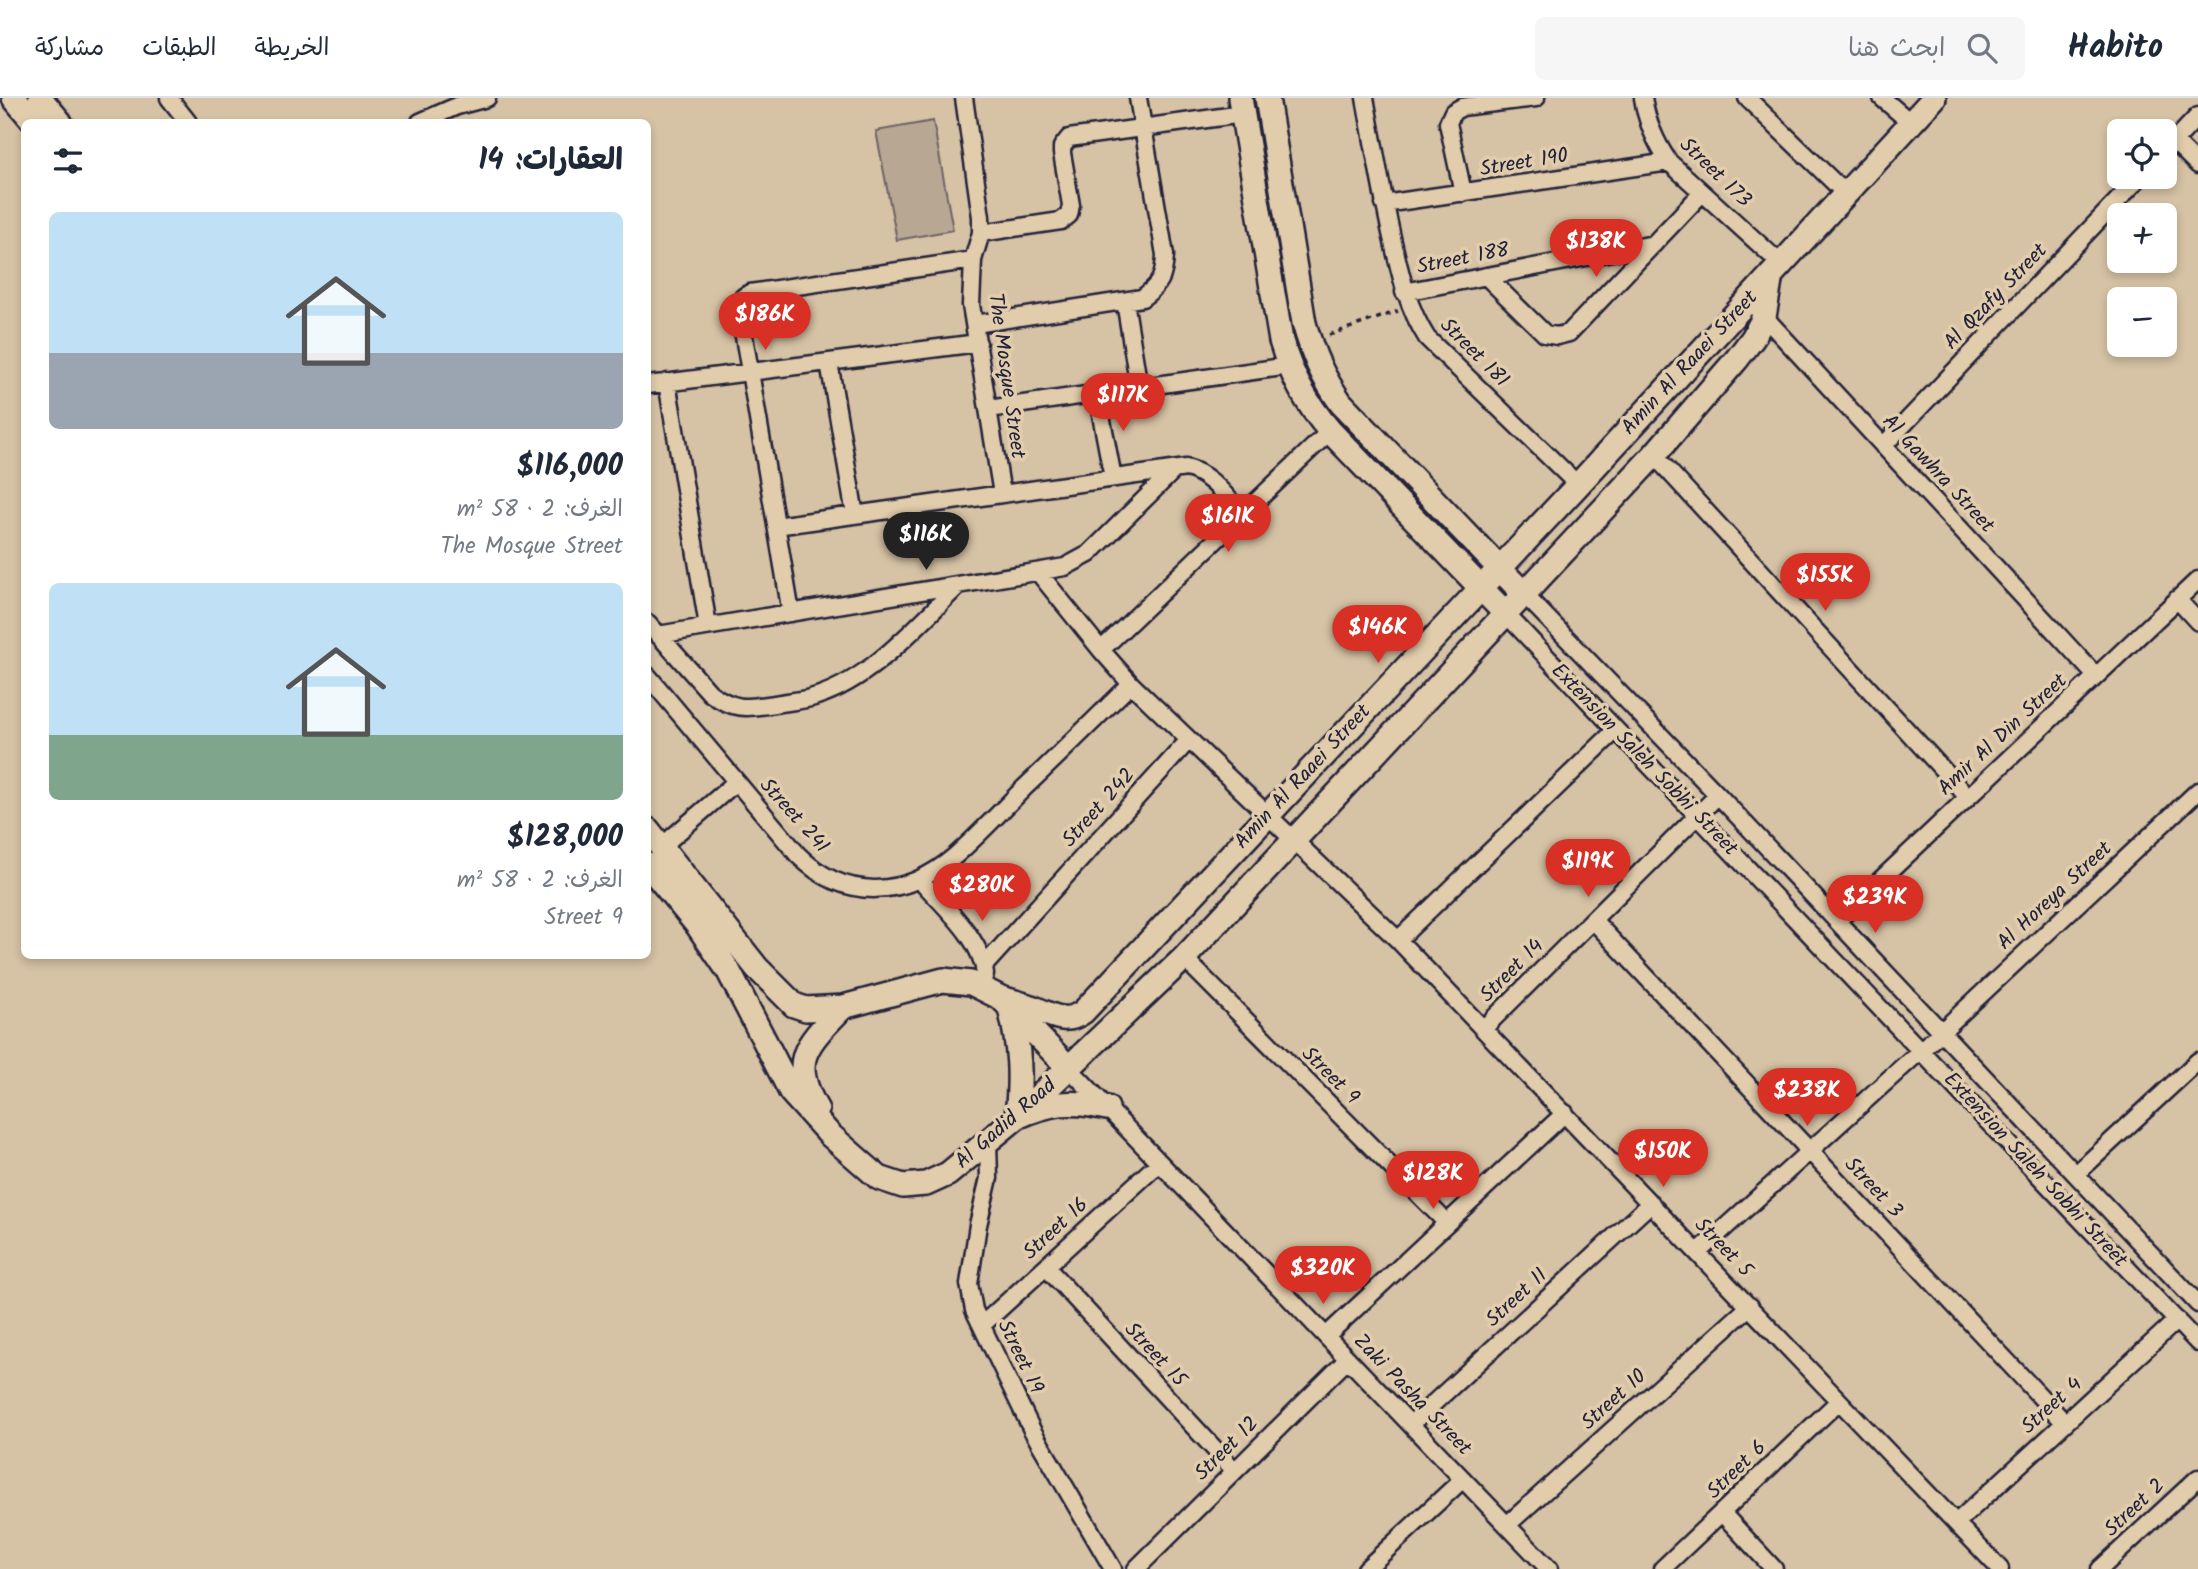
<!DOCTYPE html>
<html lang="ar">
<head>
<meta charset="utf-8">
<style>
  body { margin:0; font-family:Kalam,"Playpen Sans Arabic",sans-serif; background:#f6f6f7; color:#1f2937; direction:rtl; height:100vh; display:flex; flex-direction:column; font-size:26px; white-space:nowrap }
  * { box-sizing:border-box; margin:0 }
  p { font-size:23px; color:#747a83 }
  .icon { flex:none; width:38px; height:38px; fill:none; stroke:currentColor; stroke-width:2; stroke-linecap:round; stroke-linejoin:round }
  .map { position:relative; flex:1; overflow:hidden; direction:ltr }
  .details { position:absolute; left:21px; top:21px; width:630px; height:840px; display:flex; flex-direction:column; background:#fff; border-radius:10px; box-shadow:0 4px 10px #0003; direction:rtl }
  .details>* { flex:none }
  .fabs { position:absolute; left:2107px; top:21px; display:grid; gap:14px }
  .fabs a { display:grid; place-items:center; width:70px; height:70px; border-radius:10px; background:#fff; box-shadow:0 4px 10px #0003; font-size:35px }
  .price { position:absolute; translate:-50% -60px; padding:0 16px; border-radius:24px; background:#d93025; color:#fff; font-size:23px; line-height:46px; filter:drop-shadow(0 2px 4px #0008) }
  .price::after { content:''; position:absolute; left:50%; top:42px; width:21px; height:16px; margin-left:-10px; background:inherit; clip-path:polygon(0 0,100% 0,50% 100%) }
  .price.current { background:#222; color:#fff }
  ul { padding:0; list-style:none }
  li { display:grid; align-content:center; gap:14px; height:371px; padding:0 28px }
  li span { display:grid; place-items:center; height:217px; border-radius:10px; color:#555 }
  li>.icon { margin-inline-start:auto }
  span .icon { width:126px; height:126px; fill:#fffc; stroke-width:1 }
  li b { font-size:30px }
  h2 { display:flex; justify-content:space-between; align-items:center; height:84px; padding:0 28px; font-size:30px }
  header { display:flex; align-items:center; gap:42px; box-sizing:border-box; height:98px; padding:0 35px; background:#fff; border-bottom:2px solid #e0e1e3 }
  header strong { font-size:33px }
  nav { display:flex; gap:38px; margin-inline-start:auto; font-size:24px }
  .search { width:490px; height:63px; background:#f6f6f7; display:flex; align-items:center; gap:18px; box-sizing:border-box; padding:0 24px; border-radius:10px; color:#747a83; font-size:26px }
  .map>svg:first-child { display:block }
  .park { fill:#b8a793; stroke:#6d6467; stroke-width:2 }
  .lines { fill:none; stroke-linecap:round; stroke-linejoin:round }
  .street-casing { stroke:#22223b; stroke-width:21 }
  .secondary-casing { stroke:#22223b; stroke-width:28 }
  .path { stroke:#22223b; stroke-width:3.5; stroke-dasharray:5 5; stroke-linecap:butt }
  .street { stroke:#e1ccab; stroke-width:16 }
  .secondary { stroke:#e1ccab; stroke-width:23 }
  .labels { text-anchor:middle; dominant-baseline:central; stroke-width:7; stroke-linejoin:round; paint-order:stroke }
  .street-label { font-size:21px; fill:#22223b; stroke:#e1ccab }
</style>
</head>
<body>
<header>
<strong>Habito</strong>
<div class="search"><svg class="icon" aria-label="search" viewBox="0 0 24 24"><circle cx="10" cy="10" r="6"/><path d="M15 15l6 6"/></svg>ابحث هنا</div>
<nav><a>الخريطة</a><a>الطبقات</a><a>مشاركة</a></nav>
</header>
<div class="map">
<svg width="2198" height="1471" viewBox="0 0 2198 1471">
  <rect width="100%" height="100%" fill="#d6c2a4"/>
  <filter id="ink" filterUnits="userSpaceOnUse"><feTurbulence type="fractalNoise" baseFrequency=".0143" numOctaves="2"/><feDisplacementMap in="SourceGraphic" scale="14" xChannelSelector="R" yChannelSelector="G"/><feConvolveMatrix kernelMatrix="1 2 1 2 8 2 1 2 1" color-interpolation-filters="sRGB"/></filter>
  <g filter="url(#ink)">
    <path class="park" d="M933,23L953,132L897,142L876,33Z"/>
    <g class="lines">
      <g class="street-casing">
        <path id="street" d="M169,0L188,24
          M964,0L981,119V135L973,162L971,207L1002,396
          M1365,0C1374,48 1382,96 1393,144C1401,179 1408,210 1427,240L1578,387
          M1643,0C1647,25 1655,44 1669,64L1781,166
          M1747,0L1846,96
          M1882,0L1911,25
          M420,24L457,8L487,0
          M2174,43L2198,67
          M2165,53L2198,18
          M1463,95L1448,25L1453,14L1462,9L1536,0
          M1384,106L1669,64
          M981,135L1061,123L1069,117L1071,107L1062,55V49L1069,40L1243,16
          M1486,178L1545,236L1557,238L1569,235L1702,95
          M1404,194L1654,146
          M1125,203L1139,290
          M1758,212L2096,578
          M975,226L1142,200C1161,186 1164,179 1165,157L1138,0
          M829,264L855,417
          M667,284L708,528
          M648,287L978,245
          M1097,296L1113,380
          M988,311L1289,268
          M1883,348L2140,79
          M1654,357L1968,699
          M776,428L1186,370C1210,375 1226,399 1243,417
          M1038,474L1101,552L1131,586L1398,842L2000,1471
          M1523,495L1718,697L2198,1206
          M2177,501L2198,524
          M791,515L739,209C740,201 743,198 750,195L973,162
          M1505,515L2198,1245
          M648,525L710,595C734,613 748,610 775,606C789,603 804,603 817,598C873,580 917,527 959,487
          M658,537L1065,469L1089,456L1174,372
          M1101,552L1330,333
          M648,578L798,757C845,804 906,800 955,758C979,737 1001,713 1024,690C1060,656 1095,621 1131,586
          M661,749L736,684
          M920,781C942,807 983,841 985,877
          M1593,822L2065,1325
          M1837,823L2198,482
          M1398,842L1616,632
          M1184,860L1447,1125
          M984,868L1188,643
          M1484,930L1718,697
          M1069,970L1549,1471
          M988,1045L989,1080L978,1127L969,1186L974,1212L1032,1332L1113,1471
          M2076,1076L2198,963
          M1698,1154L1941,934L2198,693
          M1046,1169L1235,1373
          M982,1227L1159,1065
          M1326,1238L1565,1015
          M1411,1326L1651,1105
          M1722,1415L1774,1471
          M1956,1425L2177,1222
          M1507,1427L1750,1208
          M1136,1471L1348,1261
          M1366,1471L1463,1381
          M1662,1471L1839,1303
          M2100,1471L2198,1380"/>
      </g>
      <g class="secondary-casing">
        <path id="secondary" d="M14,0L34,24
          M40,0L60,24
          M1240,0L1281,243C1292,279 1306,305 1330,333L1505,515
          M1267,0L1304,225C1313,257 1322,278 1341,305L1523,495
          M648,732L757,870L794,907L806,911L843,909L943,882L971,885L1001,900L1069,970
          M648,767L698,828L728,872L791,994L830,1037L879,1080L903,1088L926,1086L948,1076L1017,1019L1184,860L1654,357L1737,261L1753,240L1764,219L1771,177
          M1001,900C1012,903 1023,906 1034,910C1052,917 1065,927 1083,914L1578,387L1934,0
          M1010,910C1020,951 1021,978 1017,1019C1051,1004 1071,1002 1107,1010
          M817,1012C788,961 807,946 843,909"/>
      </g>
      <path class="path" d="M1329,237L1398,213"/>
      <use href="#street" class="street"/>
      <use href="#secondary" class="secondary"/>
    </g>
  </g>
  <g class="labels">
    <g class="street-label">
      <text transform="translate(1524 65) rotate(-9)">Street 190</text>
      <text transform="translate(1715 75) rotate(44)">Street 173</text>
      <text transform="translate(1463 161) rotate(-11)">Street 188</text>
      <text transform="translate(1996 199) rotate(-46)">Al Qzafy Street</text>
      <text transform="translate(1474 255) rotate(45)">Street 181</text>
      <text transform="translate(1690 265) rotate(-47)">Amin Al Raaei Street</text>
      <text transform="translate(1006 278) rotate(82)">The Mosque Street</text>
      <text transform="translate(1938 376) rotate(47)">Al Gawhra Street</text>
      <text transform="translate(2003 637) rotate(-43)">Amir Al Din Street</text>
      <text transform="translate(1644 662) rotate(46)">Extension Saleh Sobhi Street</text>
      <text transform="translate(1303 679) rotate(-47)">Amin Al Raaei Street</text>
      <text transform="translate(1099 710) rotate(-48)">Street 242</text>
      <text transform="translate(794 718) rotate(48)">Street 241</text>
      <text transform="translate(2055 798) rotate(-43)">Al Horeya Street</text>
      <text transform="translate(1512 873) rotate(-45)">Street 14</text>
      <text transform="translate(1330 978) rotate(45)">Street 9</text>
      <text transform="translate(1006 1026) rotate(-41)">Al Gadid Road</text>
      <text transform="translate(2035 1072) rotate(47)">Extension Saleh Sobhi Street</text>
      <text transform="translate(1873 1090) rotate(47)">Street 3</text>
      <text transform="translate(1056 1131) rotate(-43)">Street 16</text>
      <text transform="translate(1723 1150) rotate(46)">Street 5</text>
      <text transform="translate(1517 1200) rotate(-43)">Street 11</text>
      <text transform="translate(1155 1257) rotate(47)">Street 15</text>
      <text transform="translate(1020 1259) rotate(64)">Street 19</text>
      <text transform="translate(1412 1297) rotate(46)">Zaki Pasha Street</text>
      <text transform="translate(1614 1302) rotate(-42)">Street 10</text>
      <text transform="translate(2052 1308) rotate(-42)">Street 4</text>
      <text transform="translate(1227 1351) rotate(-45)">Street 12</text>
      <text transform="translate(1737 1372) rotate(-44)">Street 6</text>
      <text transform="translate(2135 1410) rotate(-43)">Street 2</text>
    </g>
  </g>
</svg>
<div class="fabs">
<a><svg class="icon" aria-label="locate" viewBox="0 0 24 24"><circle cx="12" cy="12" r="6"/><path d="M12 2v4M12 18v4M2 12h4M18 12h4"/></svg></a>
<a>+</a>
<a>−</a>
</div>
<b class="price" style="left:1596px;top:181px">$138K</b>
<b class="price" style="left:765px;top:254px">$186K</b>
<b class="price" style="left:1123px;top:335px">$117K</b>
<b class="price" style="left:1228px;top:456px">$161K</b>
<b class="price current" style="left:926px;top:474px">$116K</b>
<b class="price" style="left:1825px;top:515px">$155K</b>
<b class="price" style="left:1378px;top:567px">$146K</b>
<b class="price" style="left:1588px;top:801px">$119K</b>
<b class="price" style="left:982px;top:825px">$280K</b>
<b class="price" style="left:1875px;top:837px">$239K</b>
<b class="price" style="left:1807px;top:1030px">$238K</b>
<b class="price" style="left:1663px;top:1091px">$150K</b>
<b class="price" style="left:1433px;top:1113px">$128K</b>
<b class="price" style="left:1323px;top:1208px">$320K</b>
<section class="details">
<h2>العقارات: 14<svg class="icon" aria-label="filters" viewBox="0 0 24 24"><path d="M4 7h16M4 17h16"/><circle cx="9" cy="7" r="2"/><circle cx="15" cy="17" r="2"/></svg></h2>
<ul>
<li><span style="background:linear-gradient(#bfe0f5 65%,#9aa5b1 0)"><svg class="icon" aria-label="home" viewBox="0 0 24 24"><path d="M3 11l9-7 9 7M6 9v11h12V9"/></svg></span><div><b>$116,000</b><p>الغرف: 2 · 58 m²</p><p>The Mosque Street</p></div></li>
<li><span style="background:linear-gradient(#bfe0f5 70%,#7fa58c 0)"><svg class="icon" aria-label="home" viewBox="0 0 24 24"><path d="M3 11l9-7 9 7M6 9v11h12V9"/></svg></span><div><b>$128,000</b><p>الغرف: 2 · 58 m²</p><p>Street 9</p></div></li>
</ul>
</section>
</div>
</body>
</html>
